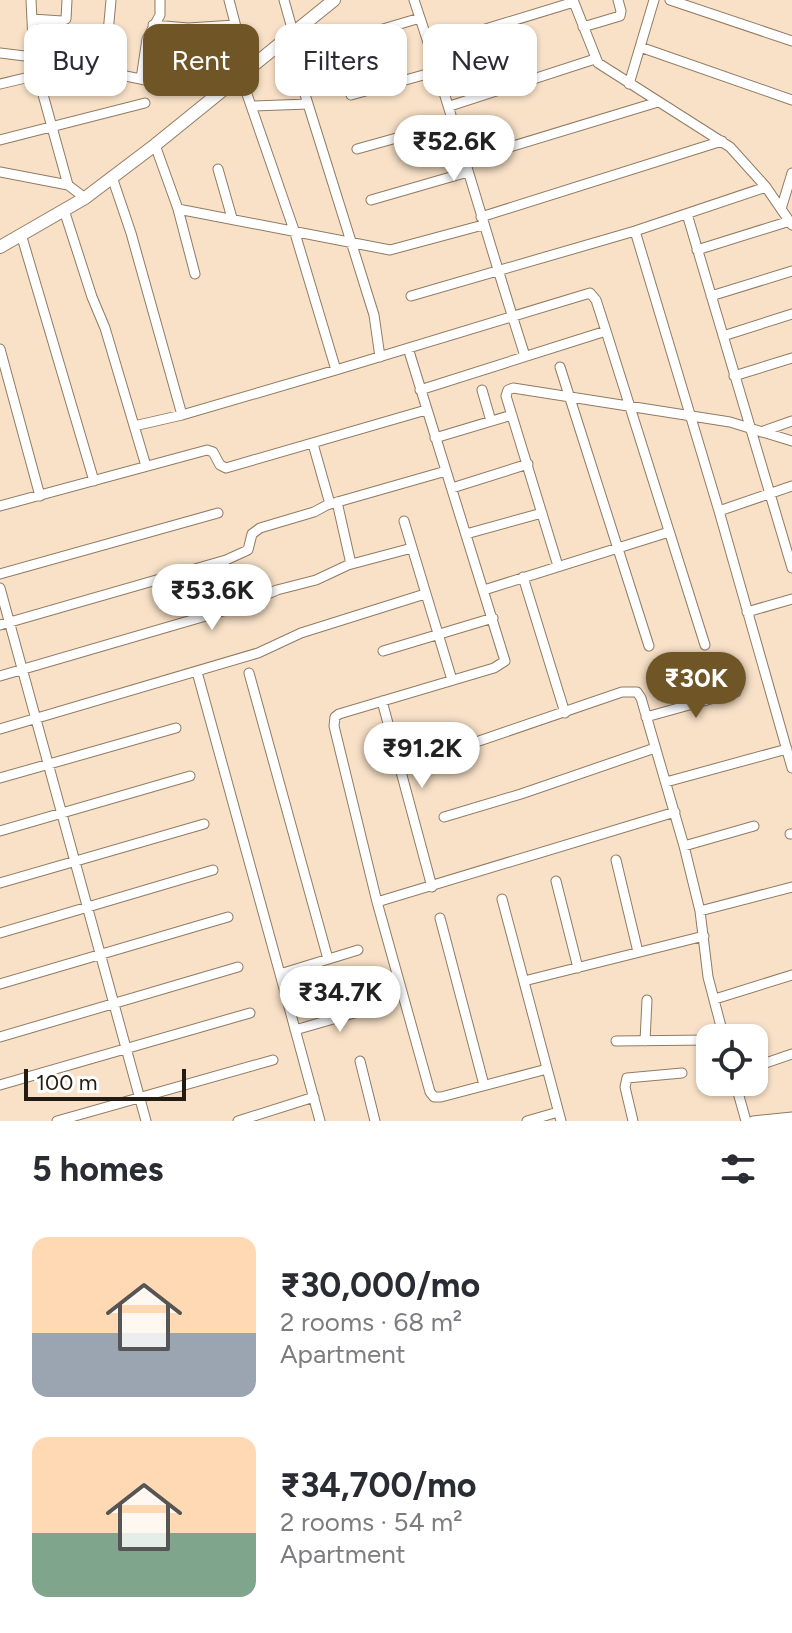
<!DOCTYPE html>
<html lang="en">
<head>
<meta charset="utf-8">
<style>
  body { margin:0; font-family:Figtree,sans-serif; background:#f7f7f7; color:#2b2b33; height:100vh; display:flex; flex-direction:column; font-size:30px; white-space:nowrap }
  * { box-sizing:border-box; margin:0 }
  p { font-size:26px; color:#7c7c81 }
  .icon { flex:none; width:44px; height:44px; fill:none; stroke:currentColor; stroke-width:2; stroke-linecap:round; stroke-linejoin:round }
  .map { position:relative; height:1121px; overflow:hidden }
  .details { display:flex; flex-direction:column; background:#fff; flex:1 }
  .details>* { flex:none }
  .guide { position:absolute; left:24px; top:24px; width:744px; height:72px; display:flex; gap:16px }
  .controls { position:absolute; left:696px; top:1024px; display:grid; gap:16px }
  .controls a { display:grid; place-items:center; width:72px; height:72px; border-radius:16px; background:#fff; box-shadow:0 2px 6px #0004; font-size:40px }
  .scale { position:absolute; left:24px; bottom:20px; width:162px; box-sizing:border-box; padding-left:8px; border:4px solid #241c12; border-top:0; font-size:22px; line-height:28px; white-space:nowrap; color:#241c12; -webkit-text-stroke:6px #fff; paint-order:stroke }
  .price { position:absolute; translate:-50% -68px; padding:0 18px; border-radius:28px; background:#fff; color:#222; font-size:26px; line-height:52px; filter:drop-shadow(0 2px 4px #0008) }
  .price::after { content:''; position:absolute; left:50%; top:48px; width:24px; height:18px; margin-left:-12px; background:inherit; clip-path:polygon(0 0,100% 0,50% 100%) }
  .price.active { background:#705627; color:#fff }
  ul { padding:0; list-style:none }
  li { display:flex; align-items:center; gap:24px; height:200px; padding:0 32px }
  li span { display:grid; place-items:center; flex:none; width:224px; height:160px; border-radius:16px; color:#555 }
  li>.icon { margin-inline-start:auto }
  span .icon { width:96px; height:96px; fill:#fffc; stroke-width:1 }
  li b { font-size:34px }
  h2 { display:flex; justify-content:space-between; align-items:center; height:96px; padding:0 32px; font-size:34px }
  .tag { padding:0 28px; border-radius:16px; background:#fff; box-shadow:0 2px 6px #0004; font-size:28px; line-height:72px }
  .tag.active { background:#705627; color:#fff }
  .map>svg:first-child { display:block }
  .lines { fill:none; stroke-linecap:round; stroke-linejoin:round }
  .minor-casing { stroke:#907b63; stroke-width:11 }
  .tertiary-casing { stroke:#907b63; stroke-width:14 }
  .minor { stroke:#fff; stroke-width:9 }
  .tertiary { stroke:#fff; stroke-width:12 }
</style>
</head>
<body>
<div class="map">
<svg width="792" height="1121" viewBox="0 0 792 1121">
  <rect width="100%" height="100%" fill="#f8e1c7"/>
  <g class="lines">
    <g class="minor-casing">
      <path id="minor" d="M31,0L34,62L68,185
        M229,0L247,69
        M284,0L293,32
        M414,0C454,118 487,238 525,356
        M573,0L598,63L730,147L766,187L792,225
        M670,0L792,41
        M32,19L62,21L66,19L67,0
        M153,25L188,28L235,25
        M583,27L620,16L621,11L618,0
        M287,37L374,315L380,357
        M329,45L420,18
        M430,46L574,2
        M640,47L792,100
        M0,53L33,57L155,82L163,79L169,50
        M100,71L108,33L111,0
        M240,74L294,230L336,370
        M141,79L147,39L160,15V0
        M0,84L38,75
        M629,84L654,0
        M351,95L438,71
        M253,106L308,104
        M450,106L595,59
        M0,140L145,103
        M155,145L178,209L195,274
        M357,149L454,122
        M464,161L658,102
        M218,169L232,218
        M0,172L68,185L85,198
        M112,177L131,233L182,415
        M371,200L468,172
        M178,209L390,250L483,225
        M781,209L792,173
        M64,210L92,297L105,328L146,466
        M687,214L792,568
        M481,217L722,141
        M635,231L719,511L792,768
        M21,234L94,481
        M697,250L790,221
        M411,296L635,231L766,187
        M711,296L792,271
        M723,336L792,314
        M408,348L505,661L494,668L339,714L335,717L334,726L377,902L430,1092L434,1097H441L547,1069
        M0,349L40,496
        M560,367L649,646
        M734,376L792,358
        M420,390L606,331
        M482,390L491,421
        M134,426L182,415L336,370L590,293L596,300L606,331L705,645
        M761,432L792,421
        M435,438L512,415
        M313,444L330,504
        M452,488L528,464
        M337,502L351,564
        M0,506L207,450L213,452L220,465L226,468L426,410
        M719,511L792,486
        M404,521L452,680
        M466,534L542,513
        M558,566L506,396L508,390L513,388L730,422L792,441
        M0,574L218,513
        M523,577L565,713
        M0,588L146,1121
        M484,590L669,532
        M747,612L792,599
        M0,625L226,560L248,550L252,534L260,528L314,512L327,505L446,471
        M383,651L493,618
        M197,672L280,974
        M249,673L328,959
        M0,676L240,606L277,590L316,580L348,565L412,548
        M382,701L432,887
        M646,717L736,692
        M0,729L258,653L301,633L425,594
        M479,741L622,692H637L641,698L684,846L700,911L708,977L724,1038
        M0,778L176,728
        M666,782L787,749
        M444,817L521,794L655,748
        M0,831L190,776
        M790,834H792
        M684,846L754,826
        M616,860L638,952
        M556,881L578,968
        M0,883L204,824
        M502,899L561,1121
        M377,902L675,812
        M700,911L792,887
        M440,918L484,1085
        M0,933L213,870
        M524,981L704,936
        M0,984L228,917
        M715,999L792,975
        M295,1030L375,1007
        M0,1037L238,967
        M616,1041L710,1040
        M645,1041L647,1000
        M360,1061L375,1121
        M754,1067L792,1054
        M735,1082L746,1121
        M0,1085L250,1013
        M57,1121L273,1060
        M238,1121L314,1097
        M320,1121L280,974L358,950
        M527,1121L558,1112
        M633,1121L625,1087L627,1078L682,1073
        M753,1121L792,1117"/>
    </g>
    <g class="tertiary-casing">
      <path id="tertiary" d="M0,247L85,198L155,145L334,0"/>
    </g>
    <use href="#minor" class="minor"/>
    <use href="#tertiary" class="tertiary"/>
  </g>
</svg>
<div class="controls">
<a><svg class="icon" aria-label="locate" viewBox="0 0 24 24"><circle cx="12" cy="12" r="6"/><path d="M12 2v4M12 18v4M2 12h4M18 12h4"/></svg></a>
</div>
<div class="scale">100 m</div>
<b class="price" style="left:454px;top:183px">₹52.6K</b>
<b class="price" style="left:212px;top:632px">₹53.6K</b>
<b class="price active" style="left:696px;top:720px">₹30K</b>
<b class="price" style="left:422px;top:790px">₹91.2K</b>
<b class="price" style="left:340px;top:1034px">₹34.7K</b>
<div class="guide">
<a class="tag">Buy</a>
<a class="tag active">Rent</a>
<a class="tag">Filters</a>
<a class="tag">New</a>
</div>
</div>
<section class="details">
<h2>5 homes<svg class="icon" aria-label="filters" viewBox="0 0 24 24"><path d="M4 7h16M4 17h16"/><circle cx="9" cy="7" r="2"/><circle cx="15" cy="17" r="2"/></svg></h2>
<ul>
<li><span style="background:linear-gradient(#ffd9b3 60%,#9aa5b1 0)"><svg class="icon" aria-label="home" viewBox="0 0 24 24"><path d="M3 11l9-7 9 7M6 9v11h12V9"/></svg></span><div><b>₹30,000/mo</b><p>2 rooms · 68 m²</p><p>Apartment</p></div></li>
<li><span style="background:linear-gradient(#ffd9b3 60%,#7fa58c 0)"><svg class="icon" aria-label="home" viewBox="0 0 24 24"><path d="M3 11l9-7 9 7M6 9v11h12V9"/></svg></span><div><b>₹34,700/mo</b><p>2 rooms · 54 m²</p><p>Apartment</p></div></li>
</ul>
</section>
</body>
</html>
